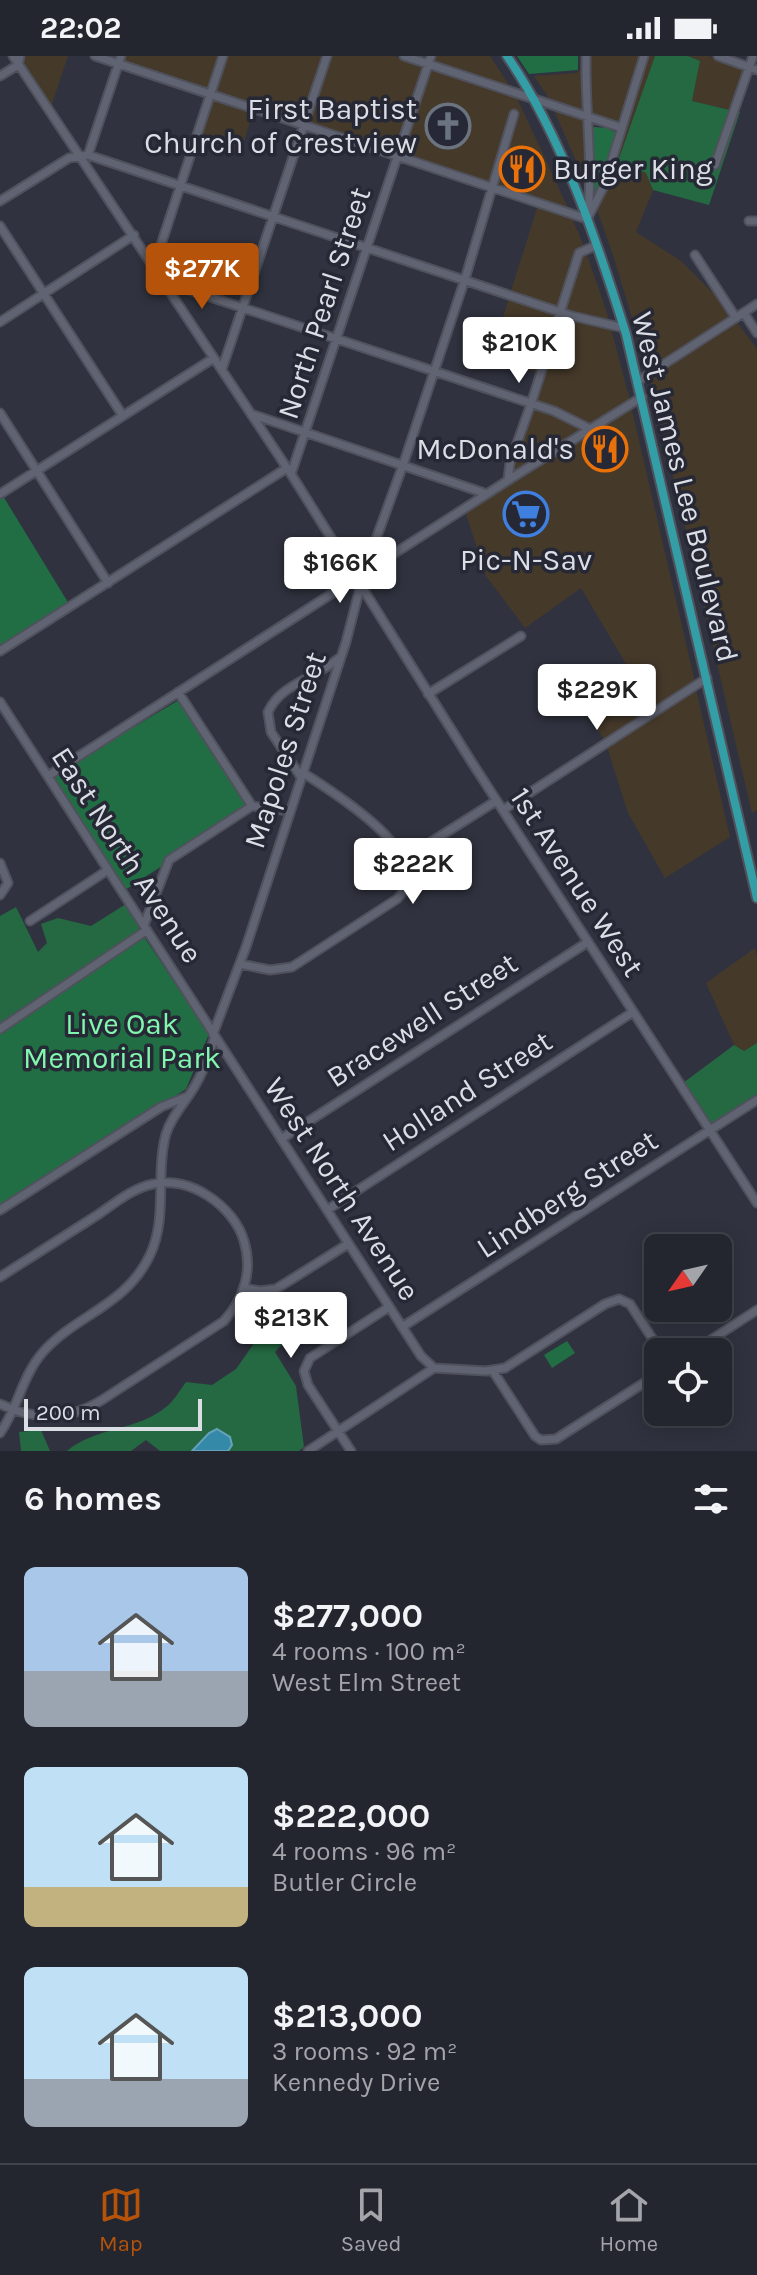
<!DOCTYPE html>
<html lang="en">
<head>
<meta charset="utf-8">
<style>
  body { margin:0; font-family:Karla,sans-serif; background:#30323b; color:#f1f3f6; height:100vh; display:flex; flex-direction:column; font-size:30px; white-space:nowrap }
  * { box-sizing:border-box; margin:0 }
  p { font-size:26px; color:#a3a5aa }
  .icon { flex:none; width:44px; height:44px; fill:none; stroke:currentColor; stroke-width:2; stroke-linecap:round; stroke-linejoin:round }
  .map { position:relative; height:1395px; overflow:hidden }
  .details { display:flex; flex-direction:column; background:#24262f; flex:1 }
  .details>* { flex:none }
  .needle { width:52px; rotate:236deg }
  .tools { position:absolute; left:644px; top:1178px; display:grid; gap:16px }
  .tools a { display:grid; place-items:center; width:88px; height:88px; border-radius:12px; background:#24262f; box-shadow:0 4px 20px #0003,0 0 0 2px #41434b; font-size:40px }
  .scale { position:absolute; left:24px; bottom:20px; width:178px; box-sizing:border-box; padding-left:8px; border:4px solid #dcdee6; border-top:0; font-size:22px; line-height:28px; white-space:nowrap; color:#dcdee6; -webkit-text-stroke:6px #262935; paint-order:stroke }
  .price { position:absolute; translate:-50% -68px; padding:0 18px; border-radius:8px; background:#fff; color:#222; font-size:26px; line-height:52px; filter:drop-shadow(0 2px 4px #0008) }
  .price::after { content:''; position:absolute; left:50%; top:48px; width:24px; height:18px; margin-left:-12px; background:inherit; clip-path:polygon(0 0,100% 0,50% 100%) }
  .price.selected { background:#b45309; color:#fff }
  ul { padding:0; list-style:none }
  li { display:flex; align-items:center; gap:24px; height:200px; padding:0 24px }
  li span { display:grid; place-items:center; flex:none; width:224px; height:160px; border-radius:12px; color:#555 }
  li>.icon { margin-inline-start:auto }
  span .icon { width:96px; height:96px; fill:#fffc; stroke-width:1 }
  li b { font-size:34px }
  h2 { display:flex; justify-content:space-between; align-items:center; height:96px; padding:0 24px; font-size:34px }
  .status { display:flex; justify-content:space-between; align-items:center; height:56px; padding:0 40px; background:#24262f; direction:ltr }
  .status svg { height:22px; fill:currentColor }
  .menu { display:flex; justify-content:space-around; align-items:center; height:112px; border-top:2px solid #41434b; background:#24262f; font-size:22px; color:#a3a5aa }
  .menu a { display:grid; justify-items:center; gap:4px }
  .menu .selected { color:#b45309 }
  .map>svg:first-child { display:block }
  .commercial { fill:#45392a }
  .green { fill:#216e44 }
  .forest { fill:#246942 }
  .water { fill:#3489a9; stroke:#66a2bb; stroke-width:2 }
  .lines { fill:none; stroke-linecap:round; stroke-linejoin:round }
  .minor-casing { stroke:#4f515c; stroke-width:11 }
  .major-casing { stroke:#4f515c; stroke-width:12 }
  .minor { stroke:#606371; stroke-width:7 }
  .major { stroke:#339ea5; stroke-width:8 }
  .labels { text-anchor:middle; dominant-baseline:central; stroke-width:7; stroke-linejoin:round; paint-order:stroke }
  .poi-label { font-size:30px; fill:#dcdee6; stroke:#262935; text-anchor:end }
  .street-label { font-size:30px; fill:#dcdee6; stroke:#262935 }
  .park-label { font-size:30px; fill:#81f6af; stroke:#262935 }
</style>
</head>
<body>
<div class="status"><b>22:02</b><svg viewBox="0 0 49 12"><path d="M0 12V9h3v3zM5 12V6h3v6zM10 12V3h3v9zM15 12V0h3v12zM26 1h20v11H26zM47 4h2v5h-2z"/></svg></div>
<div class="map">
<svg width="757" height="1395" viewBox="0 0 757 1395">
  <rect width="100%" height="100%" fill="#30333f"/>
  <path class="commercial" d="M24,0H68L51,51L22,8Z
    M124,0H220L209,33L122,5Z
    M227,0H323L302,65L215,35Z
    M330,0H394L425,10L396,95L307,67Z
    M435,0H490L511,32L433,6Z
    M581,0H583L582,55L550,44L534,20L577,17L580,14Z
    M590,0H641L620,67L589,57Z
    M648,0H655L618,105L646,117L653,134L636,176L681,205L717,241L732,261L648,315L613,199L596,151L607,130Z
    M688,0H709L744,13L730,54L692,45L700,5Z
    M431,12L516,40L568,152L497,129L517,55H511L491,127L402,97Z
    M213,42L253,56L241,95L201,79Z
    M553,52L583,62L587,130Z
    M538,149L571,160L584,190L578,194L559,252L511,235Z
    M586,196L607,257L609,265L565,254L582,199Z
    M509,242L557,258L537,317L491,298Z
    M562,260L611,272L624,322L630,344L590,370L535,346Z
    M736,265L757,293V754L752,757L650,321Z
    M631,350L695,626L605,685L578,644L626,608L581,532L525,572L486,520L465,455Z
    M533,352L553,358L583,374L512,418Z
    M696,633L730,781L665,822L628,757L607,691Z
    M755,892L757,902V987L744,995L734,989L706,927Z"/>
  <path class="green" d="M517,0H578V14L529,18Z
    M594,71L607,72L619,78L603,129L595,139L591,74Z
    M3,440L69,548L0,592V442Z
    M179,644L246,750L170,798L162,810L125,834L52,720Z
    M144,881L209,978L186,1033L0,1150V977Z
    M567,1285L575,1297L552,1312L544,1299Z"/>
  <path class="forest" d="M655,0H688L700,5L692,45L730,54L711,112L717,113L736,55L740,56L709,149L653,134L646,117L618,105Z
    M126,848L140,873L126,886L0,969V860L16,851L38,896L47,887L41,868L58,862L91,870Z
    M757,987V1041L711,1070L683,1027L734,989L744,995Z
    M278,1253L298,1271L275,1296L296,1330L304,1391L299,1395H228L232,1389L198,1387L192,1395H160L146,1384L131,1395H67C95,1371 137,1375 166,1351C174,1345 180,1334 186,1326L212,1329L236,1313Z
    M41,1374L50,1395H21L19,1376Z"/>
  <path class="water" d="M217,1373L230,1381L232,1389L228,1395H192L209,1377Z"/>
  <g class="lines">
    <g class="minor-casing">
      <path id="minor" d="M13,0L291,418L471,705L757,1147
        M95,0L587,163
        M404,0L622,72
        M586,0C585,53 593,105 588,157
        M718,0L757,14
        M0,20L18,9L20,0
        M88,99L121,0
        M715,109L753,0
        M0,145L69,102L88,99L572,260L624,272
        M587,163L604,130L644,0
        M749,165H757
        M0,170L123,360
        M695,199L736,262
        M154,210L223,0
        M165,226L554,355L590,373
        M744,257L757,277
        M0,266L134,179
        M222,313L327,0
        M638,325L757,248
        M0,357L108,527
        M251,358L487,438
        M291,418L431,0
        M508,424L510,407L531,348L579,197L597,189
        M0,438L214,302
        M0,595L287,412
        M178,636L252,750
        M428,638L521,580
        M0,646L421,1300L434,1312
        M48,720L518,418L642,341
        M301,721L271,676L268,656C281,627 317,622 339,602
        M252,750L289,755
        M503,754L707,622
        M404,803L496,745
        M0,807L8,827L0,839
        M30,865L108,814
        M144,869L169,804L252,750
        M240,908L270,914L292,911L397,843C441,800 332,736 302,716
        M0,973L147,874
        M213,978L246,891L346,586L364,516L403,409L465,223L514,58
        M281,1083L588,886
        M0,1154L161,1051L186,1041
        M327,1154L633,956
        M0,1221C33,1200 66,1179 99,1158C115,1147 133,1132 153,1128C189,1119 234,1150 244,1185C253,1214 244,1243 224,1265L102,1344C70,1364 34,1365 0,1348
        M244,1232L260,1235L276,1233L348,1188
        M402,1271L757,1044
        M692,1296L757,1254
        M434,1312L486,1315L505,1312L605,1248L619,1243L630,1248L661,1296
        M493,1315L535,1380L541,1384L556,1383L658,1318
        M0,1377C18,1352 22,1320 43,1296C77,1258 126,1250 150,1199C168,1161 155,1118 166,1078C172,1058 188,1044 197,1026C205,1012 210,996 215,980
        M308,1395L434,1312
        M351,1395L308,1329L304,1315L310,1302L389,1251"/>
    </g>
    <g class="major-casing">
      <path id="major" d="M507,0C562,80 597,185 626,278L757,842"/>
    </g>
    <use href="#minor" class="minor"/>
    <use href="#major" class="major"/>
  </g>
  <defs>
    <g id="church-ring" transform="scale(2.3)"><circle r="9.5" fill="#262935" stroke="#6b7280" stroke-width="1.5"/><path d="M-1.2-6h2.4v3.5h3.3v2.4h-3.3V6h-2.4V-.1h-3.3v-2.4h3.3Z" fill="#6b7280"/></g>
    <g id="restaurant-ring" transform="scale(2.3)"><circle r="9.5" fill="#262935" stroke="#e8710a" stroke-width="1.5"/><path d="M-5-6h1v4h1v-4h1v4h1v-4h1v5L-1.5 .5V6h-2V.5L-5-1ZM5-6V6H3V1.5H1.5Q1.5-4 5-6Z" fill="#e8710a"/></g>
    <g id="supermarket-ring" transform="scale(2.3)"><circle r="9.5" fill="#262935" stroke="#3f7fe0" stroke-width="1.5"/><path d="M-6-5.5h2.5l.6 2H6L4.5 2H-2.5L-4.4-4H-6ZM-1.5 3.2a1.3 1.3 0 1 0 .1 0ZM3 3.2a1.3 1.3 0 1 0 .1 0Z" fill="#3f7fe0"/></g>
  </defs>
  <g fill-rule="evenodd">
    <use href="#church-ring" x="448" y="70"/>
    <use href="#restaurant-ring" x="522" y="113"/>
    <use href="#restaurant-ring" x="605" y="393"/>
    <use href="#supermarket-ring" x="526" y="458"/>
  </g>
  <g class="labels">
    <g class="poi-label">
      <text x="417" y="53">First Baptist<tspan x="417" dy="34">Church of Crestview</tspan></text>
      <text x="553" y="113" text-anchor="start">Burger King</text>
      <text x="574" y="393">McDonald's</text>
      <text x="526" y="504" text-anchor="middle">Pic-N-Sav</text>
    </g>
    <g class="street-label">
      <text transform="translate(324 247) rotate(-72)">North Pearl Street</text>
      <text transform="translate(685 431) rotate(76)">West James Lee Boulevard</text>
      <text transform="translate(285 694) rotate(-72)">Mapoles Street</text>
      <text transform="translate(127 799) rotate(57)">East North Avenue</text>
      <text transform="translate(577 826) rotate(57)">1st Avenue West</text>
      <text transform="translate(422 964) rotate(-33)">Bracewell Street</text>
      <text transform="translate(467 1035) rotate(-33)">Holland Street</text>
      <text transform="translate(342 1133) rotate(57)">West North Avenue</text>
      <text transform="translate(567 1138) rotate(-33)">Lindberg Street</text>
    </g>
    <g class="park-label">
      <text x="122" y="968">Live Oak<tspan x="122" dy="34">Memorial Park</tspan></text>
    </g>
  </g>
</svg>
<div class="tools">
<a><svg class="needle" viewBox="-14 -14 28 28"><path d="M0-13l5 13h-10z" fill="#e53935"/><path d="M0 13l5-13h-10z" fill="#a3a5aa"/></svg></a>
<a><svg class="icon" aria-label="locate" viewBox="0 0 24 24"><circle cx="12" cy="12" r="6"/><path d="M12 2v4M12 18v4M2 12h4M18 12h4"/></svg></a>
</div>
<div class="scale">200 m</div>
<b class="price selected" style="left:202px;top:255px">$277K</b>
<b class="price" style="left:519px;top:329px">$210K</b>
<b class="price" style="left:340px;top:549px">$166K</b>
<b class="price" style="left:597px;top:676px">$229K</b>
<b class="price" style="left:413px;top:850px">$222K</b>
<b class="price" style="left:291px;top:1304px">$213K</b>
</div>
<section class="details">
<h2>6 homes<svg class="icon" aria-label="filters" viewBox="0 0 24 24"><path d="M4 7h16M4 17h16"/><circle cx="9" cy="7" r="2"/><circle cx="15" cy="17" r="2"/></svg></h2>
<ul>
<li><span style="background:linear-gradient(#a9c7e8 65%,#9aa5b1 0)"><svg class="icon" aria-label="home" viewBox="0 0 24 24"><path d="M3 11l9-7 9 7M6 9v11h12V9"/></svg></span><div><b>$277,000</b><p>4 rooms · 100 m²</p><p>West Elm Street</p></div></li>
<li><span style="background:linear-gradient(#bfe0f5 75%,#c2b280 0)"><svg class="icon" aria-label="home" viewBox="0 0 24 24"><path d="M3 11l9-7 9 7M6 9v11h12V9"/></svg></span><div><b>$222,000</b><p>4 rooms · 96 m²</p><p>Butler Circle</p></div></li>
<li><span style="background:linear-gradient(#bfe0f5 70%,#9aa5b1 0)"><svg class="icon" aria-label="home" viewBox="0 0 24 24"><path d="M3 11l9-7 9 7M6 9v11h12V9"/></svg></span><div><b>$213,000</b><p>3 rooms · 92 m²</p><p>Kennedy Drive</p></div></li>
</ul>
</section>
<nav class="menu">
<a class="selected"><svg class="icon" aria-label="map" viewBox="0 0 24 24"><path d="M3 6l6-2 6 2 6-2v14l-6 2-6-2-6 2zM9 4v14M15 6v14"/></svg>Map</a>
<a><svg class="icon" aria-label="saved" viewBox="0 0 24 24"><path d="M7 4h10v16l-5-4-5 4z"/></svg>Saved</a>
<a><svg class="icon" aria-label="home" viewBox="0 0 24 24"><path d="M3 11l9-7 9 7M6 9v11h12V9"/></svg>Home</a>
</nav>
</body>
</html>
